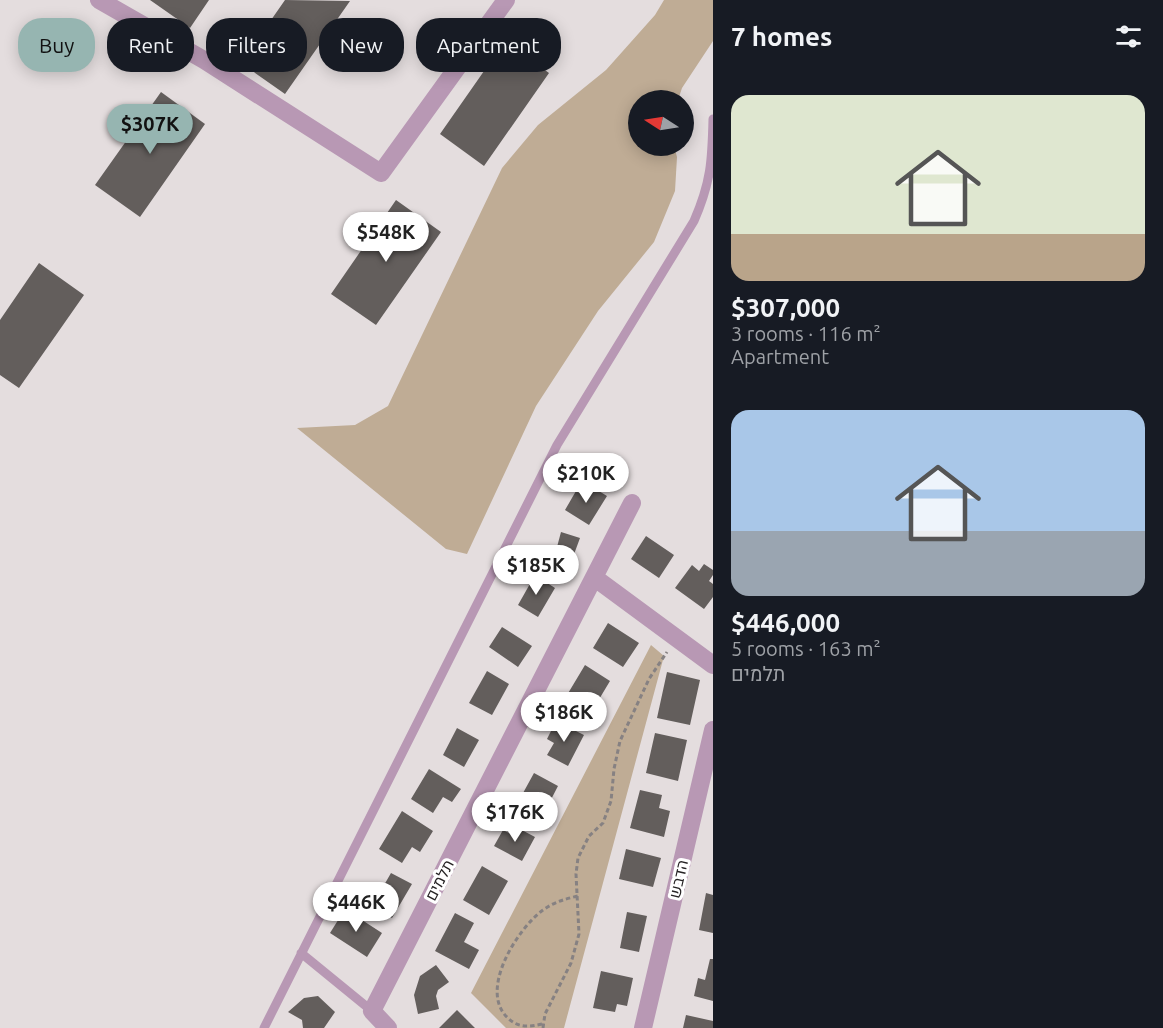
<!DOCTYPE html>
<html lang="en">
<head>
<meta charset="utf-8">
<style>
  body { margin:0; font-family:Ubuntu,Heebo,sans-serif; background:#20242c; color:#f1f3f6; height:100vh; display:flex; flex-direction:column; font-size:22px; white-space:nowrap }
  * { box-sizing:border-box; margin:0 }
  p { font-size:20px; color:#9ea1a6 }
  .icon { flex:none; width:33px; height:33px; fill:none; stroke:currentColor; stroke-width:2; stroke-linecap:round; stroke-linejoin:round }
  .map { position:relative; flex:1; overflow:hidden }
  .drawer { display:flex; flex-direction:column; background:#171b24; width:450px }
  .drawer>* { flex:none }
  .banner { position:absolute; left:18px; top:18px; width:570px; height:54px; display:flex; gap:12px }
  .needle { width:39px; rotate:282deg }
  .tools { position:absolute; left:628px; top:90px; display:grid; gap:12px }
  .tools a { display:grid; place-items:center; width:66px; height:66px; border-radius:50%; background:#171b24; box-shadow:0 3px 15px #0003; font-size:30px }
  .price { position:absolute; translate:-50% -51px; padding:0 14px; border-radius:21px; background:#fff; color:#222; font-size:20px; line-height:39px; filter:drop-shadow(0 2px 3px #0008) }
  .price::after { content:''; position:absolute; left:50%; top:36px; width:18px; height:14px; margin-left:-9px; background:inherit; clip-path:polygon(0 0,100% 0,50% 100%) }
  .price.selected { background:#96b5b1; color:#111 }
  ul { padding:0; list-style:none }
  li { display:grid; align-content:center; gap:12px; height:318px; padding:0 18px }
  li span { display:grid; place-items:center; height:186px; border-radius:18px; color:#555 }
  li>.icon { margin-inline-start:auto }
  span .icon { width:108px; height:108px; fill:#fffc; stroke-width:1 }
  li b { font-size:26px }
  h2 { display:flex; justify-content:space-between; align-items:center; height:72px; padding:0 18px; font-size:26px }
  .tag { padding:0 21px; border-radius:24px; background:#171b24; box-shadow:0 3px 15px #0003; font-size:21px; line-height:54px }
  .tag.selected { background:#96b5b1; color:#111 }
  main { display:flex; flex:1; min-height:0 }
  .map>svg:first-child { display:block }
  .green { fill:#bfac95 }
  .building { fill:#635e5c }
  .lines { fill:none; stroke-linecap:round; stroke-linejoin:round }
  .path { stroke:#868182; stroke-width:3; stroke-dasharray:4.5 3; stroke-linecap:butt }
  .lane { stroke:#b898b4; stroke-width:9 }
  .street { stroke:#b898b4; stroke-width:18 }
  .labels { text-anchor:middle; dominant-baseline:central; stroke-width:6; stroke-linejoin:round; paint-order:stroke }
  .street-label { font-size:16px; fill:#262324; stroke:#fff }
</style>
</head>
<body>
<main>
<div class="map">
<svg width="713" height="1028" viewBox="0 0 713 1028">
  <rect width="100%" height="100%" fill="#e4ddde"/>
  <path class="green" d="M664,0H713V41L682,88L678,100H639V146H674L677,157L675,191L654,242L598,311L536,406L467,554L446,549L297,428L355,425L388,406L502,168L538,125L606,70L655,15Z
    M651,645L664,656L564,1028H506L471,993Z"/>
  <path class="building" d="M150,0H209L190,28Z
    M285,0L350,1L285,94L241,63Z
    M505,41L549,73L484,166L440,134Z
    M161,92L205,124L140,217L95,185Z
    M396,200L441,232L376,325L331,294Z
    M39,263L84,295L19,388L0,375V320Z
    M589,485L607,496L589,525L565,510L576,491L583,495Z
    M561,532L580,538L573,557L560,570L547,557L557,547Z
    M646,536L674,555L659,578L631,559Z
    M704,564L713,570V575L709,581L713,584V597L704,609L675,588L692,565L699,571Z
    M535,575L555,588L538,617L518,605Z
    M608,623L639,643L623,667L593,648Z
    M502,627L532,646L518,667L489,647Z
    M585,665L610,681L598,701L590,696L584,706L567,695Z
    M487,671L509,684L492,715L469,703Z
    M667,672L700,680L690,725L657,718Z
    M556,721L584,735L568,766L547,755L554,743L547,739Z
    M457,728L479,740L464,767L443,755Z
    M655,733L687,740L678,781L646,773Z
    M429,769L461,789L452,802L443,797L433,813L411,799Z
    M534,773L558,786L542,817L517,804Z
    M640,790L662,795L659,808L670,811L664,837L630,828Z
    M402,811L433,831L420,852L412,847L402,863L379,849Z
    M518,828L535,837L522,861L494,846L503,830L513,835Z
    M626,849L661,858L653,887L619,879Z
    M482,866L508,881L489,915L463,900Z
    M391,873L412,884L392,918L372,906Z
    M706,893L713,895V933L699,930Z
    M345,909L382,933L367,957L330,933Z
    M627,912L647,916L639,952L620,948Z
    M455,913L474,923L464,942L479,950L469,969L435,951Z
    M710,959H713V1001L694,996L698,978L705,980Z
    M436,965L449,982L438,990L436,996L439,1009L418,1014L414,995L420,976Z
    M601,971L633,978L627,1006L617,1004L615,1012L593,1008Z
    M318,996L335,1012L324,1028H303L302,1020L288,1012L304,998Z
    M457,1010L475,1028H439Z
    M686,1015L713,1021V1028H683Z"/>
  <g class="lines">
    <path class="path" d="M542,1024C529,1027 518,1028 508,1018C478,991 517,929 543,910C554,902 565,899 578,896
      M543,1028L545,1014L571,963L579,934L576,874L578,858L589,836L603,823L611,801L614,769L620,741L649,679L667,652"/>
    <path class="lane" d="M301,953L372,1011
      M264,1028L557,445L694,221C711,182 712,161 713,119"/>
    <path class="street" d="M99,0L204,60L381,173L506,0
      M595,578L713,665
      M388,1028L372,1011L632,503
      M643,1028L713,730"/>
  </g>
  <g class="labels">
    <g class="street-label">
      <text transform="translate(678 879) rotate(-77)">הדבש</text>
      <text transform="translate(439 880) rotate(-63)">תלמים</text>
    </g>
  </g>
</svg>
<div class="tools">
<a><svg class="needle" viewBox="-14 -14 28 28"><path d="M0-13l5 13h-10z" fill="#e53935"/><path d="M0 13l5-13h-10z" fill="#9ea1a6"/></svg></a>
</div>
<b class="price selected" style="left:150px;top:155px">$307K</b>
<b class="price" style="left:386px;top:263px">$548K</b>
<b class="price" style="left:586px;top:504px">$210K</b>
<b class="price" style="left:536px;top:596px">$185K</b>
<b class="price" style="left:564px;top:743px">$186K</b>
<b class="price" style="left:515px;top:843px">$176K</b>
<b class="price" style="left:356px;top:933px">$446K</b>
<div class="banner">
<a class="tag selected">Buy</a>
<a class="tag">Rent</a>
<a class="tag">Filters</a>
<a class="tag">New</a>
<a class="tag">Apartment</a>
</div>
</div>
<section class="drawer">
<h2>7 homes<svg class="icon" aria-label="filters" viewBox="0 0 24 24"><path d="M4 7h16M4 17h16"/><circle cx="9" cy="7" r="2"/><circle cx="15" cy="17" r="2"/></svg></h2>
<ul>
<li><span style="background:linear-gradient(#dfe7d0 75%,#b9a48a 0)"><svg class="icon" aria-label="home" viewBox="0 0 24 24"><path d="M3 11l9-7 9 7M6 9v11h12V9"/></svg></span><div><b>$307,000</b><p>3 rooms · 116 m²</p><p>Apartment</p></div></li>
<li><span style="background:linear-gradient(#a9c7e8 65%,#9aa5b1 0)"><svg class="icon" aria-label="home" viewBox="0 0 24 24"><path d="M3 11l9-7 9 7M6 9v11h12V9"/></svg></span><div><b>$446,000</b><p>5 rooms · 163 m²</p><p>תלמים</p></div></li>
</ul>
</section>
</main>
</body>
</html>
